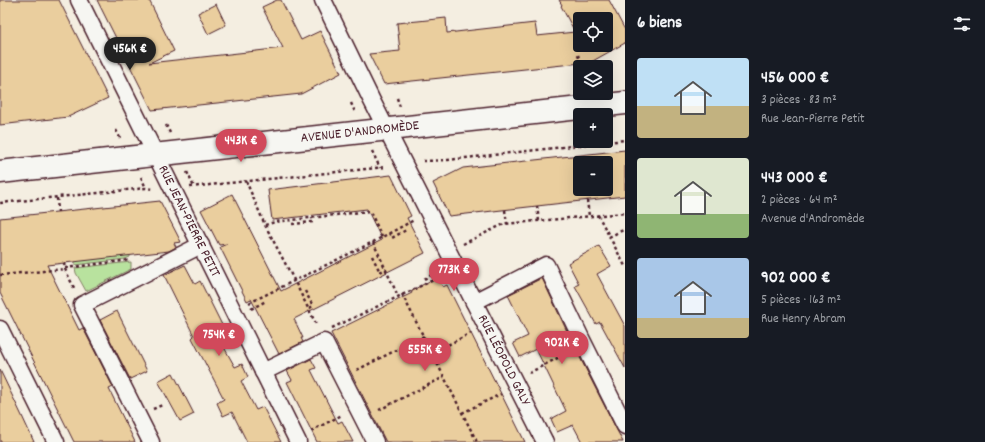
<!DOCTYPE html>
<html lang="fr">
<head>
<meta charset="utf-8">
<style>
  body { margin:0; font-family:Dekko,sans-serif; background:#20242c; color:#f1f3f6; height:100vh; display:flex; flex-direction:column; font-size:15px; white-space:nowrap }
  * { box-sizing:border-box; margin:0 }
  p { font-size:13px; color:#9ea1a6 }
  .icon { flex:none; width:22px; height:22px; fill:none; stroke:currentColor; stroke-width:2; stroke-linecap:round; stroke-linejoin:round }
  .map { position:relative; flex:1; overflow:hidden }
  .details { display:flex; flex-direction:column; background:#171b24; width:360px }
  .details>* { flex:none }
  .buttons { position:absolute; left:573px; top:12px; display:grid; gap:8px }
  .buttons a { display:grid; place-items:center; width:40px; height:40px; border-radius:4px; background:#171b24; box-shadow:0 4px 16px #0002; font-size:20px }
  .price { position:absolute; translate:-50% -34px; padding:0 9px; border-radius:14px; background:#d1495b; color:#fff; font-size:13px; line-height:26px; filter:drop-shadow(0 1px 2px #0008) }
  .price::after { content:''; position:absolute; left:50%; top:24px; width:12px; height:9px; margin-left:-6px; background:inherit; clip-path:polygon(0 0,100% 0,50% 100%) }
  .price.on { background:#222; color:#fff }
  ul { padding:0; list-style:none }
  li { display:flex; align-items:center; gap:12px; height:100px; padding:0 12px }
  li span { display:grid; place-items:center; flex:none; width:112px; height:80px; border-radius:4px; color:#555 }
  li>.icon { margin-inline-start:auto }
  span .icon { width:48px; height:48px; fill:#fffc; stroke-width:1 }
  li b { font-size:17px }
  h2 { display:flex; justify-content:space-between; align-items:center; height:48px; padding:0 12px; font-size:17px }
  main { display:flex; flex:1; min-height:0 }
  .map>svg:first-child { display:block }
  .green { fill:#b8e29e; stroke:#818064 }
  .building { fill:#eace9e; stroke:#4a1f2b; fill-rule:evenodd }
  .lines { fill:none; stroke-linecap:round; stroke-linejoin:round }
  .street-casing { stroke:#4a1f2b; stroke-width:19 }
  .secondary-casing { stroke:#4a1f2b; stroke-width:25 }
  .path { stroke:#4a1f2b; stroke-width:2.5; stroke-dasharray:3 3; stroke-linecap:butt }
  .street { stroke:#f6f6f2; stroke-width:16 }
  .secondary { stroke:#f6f6f2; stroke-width:22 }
  .labels { text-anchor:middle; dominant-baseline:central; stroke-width:3; stroke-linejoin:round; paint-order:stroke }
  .street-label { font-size:14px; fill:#4a1f2b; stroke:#f6f6f2 }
</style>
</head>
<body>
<main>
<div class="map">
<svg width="625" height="442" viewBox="0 0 625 442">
  <rect width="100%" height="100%" fill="#f4eee1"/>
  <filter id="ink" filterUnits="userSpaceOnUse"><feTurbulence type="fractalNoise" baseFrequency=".025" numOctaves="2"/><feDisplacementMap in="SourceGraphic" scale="8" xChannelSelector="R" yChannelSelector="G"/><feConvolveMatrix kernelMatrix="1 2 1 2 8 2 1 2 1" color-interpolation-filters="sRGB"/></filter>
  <g filter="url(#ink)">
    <path class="green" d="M130,255V257L125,259L75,265V261Z
      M131,262V269L86,291L76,273L75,268Z"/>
    <path class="building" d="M0,0H59L108,98L68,117L0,125Z
      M97,0H149L174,51L149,63L283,48L262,7L277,0H281L301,40L320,31L341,73L301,94L152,110Z
      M559,0H609L625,30V43L591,62L384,84L369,54L400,51L397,23L418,21L446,18L447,33L535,23L537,36L575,32L561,6L562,5ZM580,19H606V45H580Z
      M216,4L226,25L208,34L198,13Z
      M625,150V196L449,216L433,183L463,168ZM580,163H606V189H580Z
      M391,175L411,216L407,218L425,253L294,319L303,338H301L303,342L279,354L251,299L247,301L220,247L227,244L219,245L201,210L232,194L281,291L382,240L367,209L272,220L268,190Z
      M160,201L181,242L174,243L176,247L169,251L47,265L79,330L83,328L113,387L109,389L135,442H74L0,293V218Z
      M599,246L611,266L597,274L625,326V368L600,322L596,324L575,286L579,284L568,263Z
      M185,265L195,284L200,281L228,337L220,340L235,367L242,364L248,377L241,381L256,410L263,407L281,442H247L232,412L223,416L217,403L224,399L192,338L194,336L164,275Z
      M437,277L443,287L447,285L525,442H386L331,333L412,293L411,291Z
      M542,278L572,342L623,442H582L573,425L557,432L551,419L566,411L536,349L520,357L513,343L528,336L508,295Z
      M117,311L147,371L130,379L100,320Z
      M311,359L316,368L311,370L338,423L342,421L353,442H317L287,382L292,380L287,371Z
      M0,370L22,416L34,442H0Z
      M173,373L194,414L180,421L158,381Z"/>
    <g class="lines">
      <g class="street-casing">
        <g id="street">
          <path id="s1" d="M79,0L298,442"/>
          <path id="s2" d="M323,0L372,101L545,442"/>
          <path d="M474,302L546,265L581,338L625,426"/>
          <path d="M0,329L56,442"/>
          <path d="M263,372L324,342L375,442"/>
          <path d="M151,442L82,305L201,245"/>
        </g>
      </g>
      <g class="secondary-casing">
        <g id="secondary">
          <path id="s3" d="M0,172L625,103"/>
        </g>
      </g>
      <path class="path" d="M578,55L582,67
        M397,98L400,107
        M351,103L355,112
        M166,125L170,133
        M116,130L120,138
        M372,151L380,168
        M423,161L448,160L625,140
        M187,172L194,187
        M141,177L146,188
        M246,181L265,225L294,280L317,326
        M190,187L386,167
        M57,198L58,212
        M587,200L589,216
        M0,203L146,188L154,189
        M537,206L539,221
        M505,210L507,224
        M598,215L625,266
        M292,224L313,222L312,218
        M265,225L275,222L370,211L382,237
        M389,233L392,238L406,230
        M609,237L625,229
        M373,242L398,296
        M463,244L504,224L625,213
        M372,256L380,272L386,269
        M64,263L65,269L75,290
        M65,268L130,260
        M0,275L65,269
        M424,279L439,271
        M305,291L313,306L308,309
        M402,294L477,442
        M249,303L373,242L414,220
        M251,309L266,301
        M332,328L442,276
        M432,353L471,333
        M357,370L424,336
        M529,373L569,352
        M153,409L162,405
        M379,410L444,377
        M462,413L501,394
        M311,431L342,415"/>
      <use href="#street" class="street"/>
      <use href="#secondary" class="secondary"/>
    </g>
  </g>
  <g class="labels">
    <g class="street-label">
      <text stroke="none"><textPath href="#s3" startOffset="362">AVENUE D'ANDROMÈDE</textPath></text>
      <text stroke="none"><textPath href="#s1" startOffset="247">RUE JEAN-PIERRE PETIT</textPath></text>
      <text stroke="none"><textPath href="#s2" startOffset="403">RUE LÉOPOLD GALY</textPath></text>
    </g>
  </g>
</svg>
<div class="buttons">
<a><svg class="icon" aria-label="locate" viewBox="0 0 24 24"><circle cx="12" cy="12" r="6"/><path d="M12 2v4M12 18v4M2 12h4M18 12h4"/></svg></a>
<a><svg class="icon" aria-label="layers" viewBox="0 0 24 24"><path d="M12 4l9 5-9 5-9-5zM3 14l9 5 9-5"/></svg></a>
<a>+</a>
<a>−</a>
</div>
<b class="price on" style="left:130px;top:71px">456K €</b>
<b class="price" style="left:241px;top:163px">443K €</b>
<b class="price" style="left:454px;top:292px">773K €</b>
<b class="price" style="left:219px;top:357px">754K €</b>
<b class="price" style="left:562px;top:365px">902K €</b>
<b class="price" style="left:425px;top:372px">555K €</b>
</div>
<section class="details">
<h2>6 biens<svg class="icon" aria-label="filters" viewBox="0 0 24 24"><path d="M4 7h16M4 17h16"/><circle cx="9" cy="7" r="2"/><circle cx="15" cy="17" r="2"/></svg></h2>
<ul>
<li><span style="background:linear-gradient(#bfe0f5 60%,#c2b280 0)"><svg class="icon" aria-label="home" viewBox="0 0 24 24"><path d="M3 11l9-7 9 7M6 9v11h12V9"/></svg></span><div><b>456 000 €</b><p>3 pièces · 83 m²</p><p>Rue Jean-Pierre Petit</p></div></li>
<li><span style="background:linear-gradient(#dfe7d0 70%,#8fb573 0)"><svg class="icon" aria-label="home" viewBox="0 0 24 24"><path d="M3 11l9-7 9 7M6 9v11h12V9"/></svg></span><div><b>443 000 €</b><p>2 pièces · 64 m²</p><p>Avenue d'Andromède</p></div></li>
<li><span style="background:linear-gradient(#a9c7e8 75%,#c2b280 0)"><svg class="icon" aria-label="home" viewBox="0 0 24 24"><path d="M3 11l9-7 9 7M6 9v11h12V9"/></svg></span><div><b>902 000 €</b><p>5 pièces · 163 m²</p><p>Rue Henry Abram</p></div></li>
</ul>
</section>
</main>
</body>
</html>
